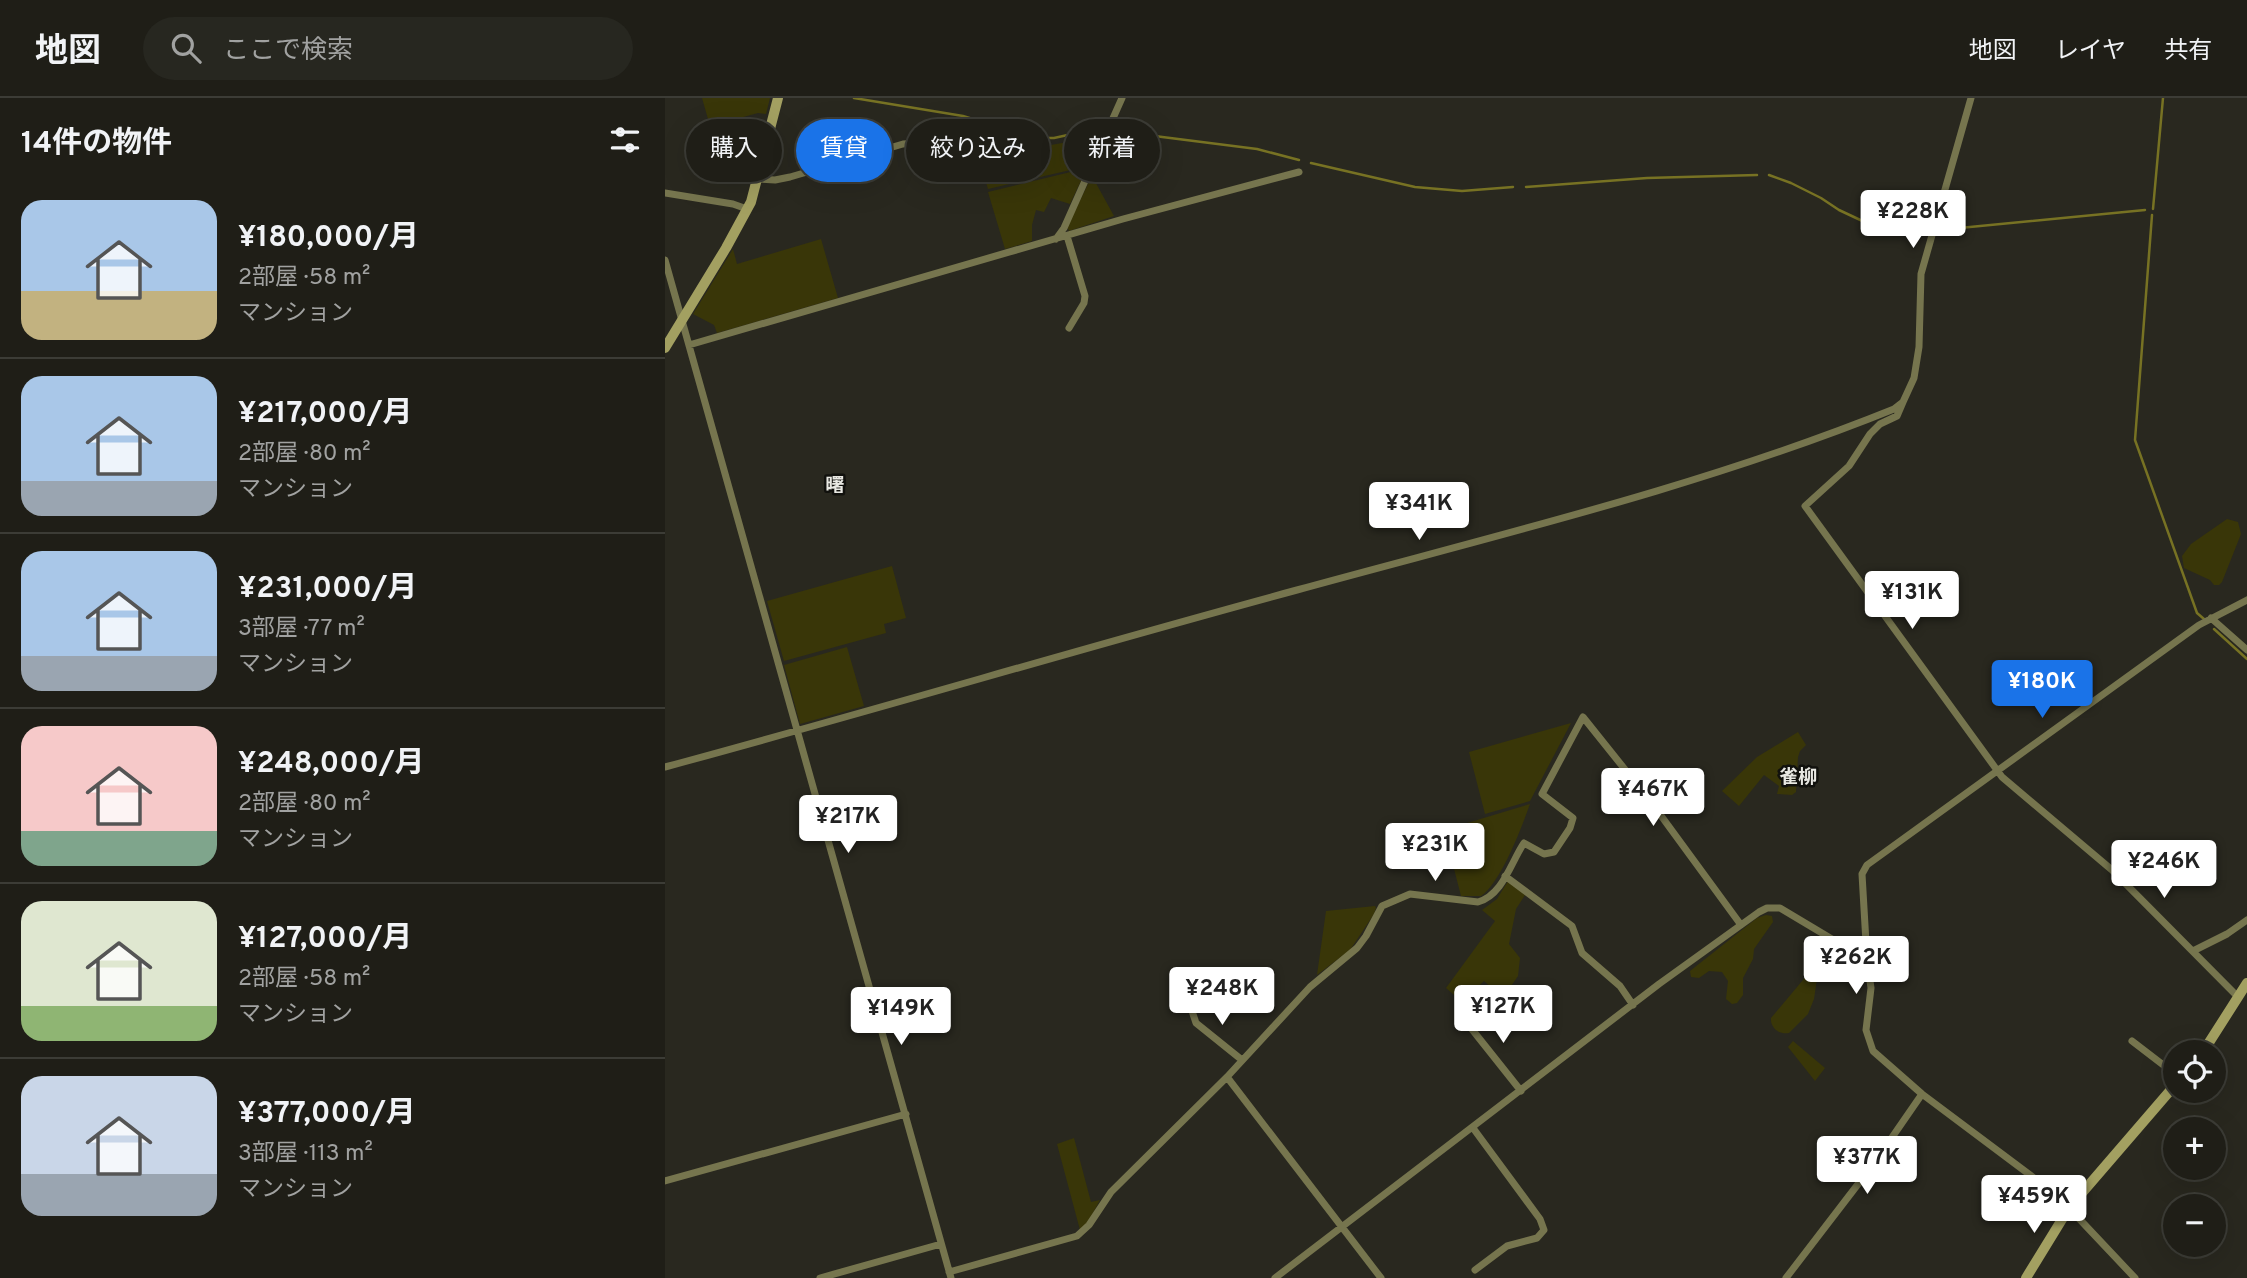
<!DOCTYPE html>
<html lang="ja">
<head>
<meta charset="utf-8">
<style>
  body { margin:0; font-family:Overpass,"Noto Sans JP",sans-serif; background:#272720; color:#f1f3f6; height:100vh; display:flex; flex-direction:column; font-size:26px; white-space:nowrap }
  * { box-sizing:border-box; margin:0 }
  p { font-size:23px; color:#a1a2a1 }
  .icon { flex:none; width:38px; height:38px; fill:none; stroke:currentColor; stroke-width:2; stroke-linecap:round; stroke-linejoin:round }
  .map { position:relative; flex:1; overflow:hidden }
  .details { display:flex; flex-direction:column; background:#1f1e17; width:665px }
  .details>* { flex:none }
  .top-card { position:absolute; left:21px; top:21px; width:665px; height:63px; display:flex; gap:14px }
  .tools { position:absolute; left:1498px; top:942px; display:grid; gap:14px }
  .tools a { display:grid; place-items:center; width:63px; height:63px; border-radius:50%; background:#1f1e17; box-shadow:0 7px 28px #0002,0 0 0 2px #3c3c36; font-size:35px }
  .price { position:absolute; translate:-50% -60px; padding:0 16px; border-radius:7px; background:#fff; color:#222; font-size:23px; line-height:46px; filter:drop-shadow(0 2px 4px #0008) }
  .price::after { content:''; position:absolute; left:50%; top:42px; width:21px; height:16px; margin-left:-10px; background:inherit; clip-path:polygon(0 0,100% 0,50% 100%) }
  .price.selected { background:#1a73e8; color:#fff }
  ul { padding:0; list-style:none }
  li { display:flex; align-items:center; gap:21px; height:175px; padding:0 21px }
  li+li { border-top:2px solid #3c3c36 }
  li span { display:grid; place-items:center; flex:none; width:196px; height:140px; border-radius:21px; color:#555 }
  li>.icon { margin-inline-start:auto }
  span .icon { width:84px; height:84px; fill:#fffc; stroke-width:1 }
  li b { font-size:30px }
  h2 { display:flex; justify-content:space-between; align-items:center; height:84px; padding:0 21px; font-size:30px }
  .tag { padding:0 24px; border-radius:32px; background:#1f1e17; box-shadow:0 7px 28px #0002,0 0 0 2px #3c3c36; font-size:24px; line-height:63px }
  .tag.selected { background:#1a73e8; color:#fff }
  header { display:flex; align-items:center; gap:42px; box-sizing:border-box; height:98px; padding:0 35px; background:#1f1e17; border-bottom:2px solid #3c3c36 }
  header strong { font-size:33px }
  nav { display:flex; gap:38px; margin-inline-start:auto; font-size:24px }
  .search { width:490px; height:63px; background:#272720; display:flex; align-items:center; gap:18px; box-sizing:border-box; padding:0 24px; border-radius:38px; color:#a1a2a1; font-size:26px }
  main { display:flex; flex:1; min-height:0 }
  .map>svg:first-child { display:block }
  .green { fill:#393608 }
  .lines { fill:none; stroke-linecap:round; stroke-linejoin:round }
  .stream { stroke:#777223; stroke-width:2.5 }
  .street { stroke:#76754e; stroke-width:7 }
  .secondary { stroke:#a3a061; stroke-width:10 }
  .labels { text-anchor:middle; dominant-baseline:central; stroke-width:5; stroke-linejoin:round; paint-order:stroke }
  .neighbourhood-label { font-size:19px; font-weight:bold; fill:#e8e8e2; stroke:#11110d }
</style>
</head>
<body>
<header>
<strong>地図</strong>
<div class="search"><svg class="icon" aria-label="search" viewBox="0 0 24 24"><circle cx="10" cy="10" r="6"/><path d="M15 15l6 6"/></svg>ここで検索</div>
<nav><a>地図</a><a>レイヤ</a><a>共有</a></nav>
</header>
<main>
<section class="details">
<h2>14件の物件<svg class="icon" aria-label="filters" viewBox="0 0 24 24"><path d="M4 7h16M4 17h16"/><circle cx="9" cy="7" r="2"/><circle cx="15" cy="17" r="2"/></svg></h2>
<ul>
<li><span style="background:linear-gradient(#a9c7e8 65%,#c2b280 0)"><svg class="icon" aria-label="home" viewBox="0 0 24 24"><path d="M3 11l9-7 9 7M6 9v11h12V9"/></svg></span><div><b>¥180,000/月</b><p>2部屋 · 58 m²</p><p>マンション</p></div></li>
<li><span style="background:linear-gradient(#a9c7e8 75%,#9aa5b1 0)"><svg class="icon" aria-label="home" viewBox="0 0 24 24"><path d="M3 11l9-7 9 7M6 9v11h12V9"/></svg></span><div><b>¥217,000/月</b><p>2部屋 · 80 m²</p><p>マンション</p></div></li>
<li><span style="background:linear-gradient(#a9c7e8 75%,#9aa5b1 0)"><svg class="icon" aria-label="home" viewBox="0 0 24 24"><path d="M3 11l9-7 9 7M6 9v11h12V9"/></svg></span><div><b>¥231,000/月</b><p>3部屋 · 77 m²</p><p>マンション</p></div></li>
<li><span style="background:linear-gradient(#f6c9c9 75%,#7fa58c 0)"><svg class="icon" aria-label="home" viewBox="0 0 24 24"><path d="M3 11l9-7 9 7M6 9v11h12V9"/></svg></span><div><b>¥248,000/月</b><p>2部屋 · 80 m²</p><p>マンション</p></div></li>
<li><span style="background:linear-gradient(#dfe7d0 75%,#8fb573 0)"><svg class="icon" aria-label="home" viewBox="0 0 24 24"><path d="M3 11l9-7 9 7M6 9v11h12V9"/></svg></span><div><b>¥127,000/月</b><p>2部屋 · 58 m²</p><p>マンション</p></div></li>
<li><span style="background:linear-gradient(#c9d6e8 70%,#9aa5b1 0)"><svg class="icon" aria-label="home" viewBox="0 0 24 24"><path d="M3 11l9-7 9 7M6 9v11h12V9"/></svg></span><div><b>¥377,000/月</b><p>3部屋 · 113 m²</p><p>マンション</p></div></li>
</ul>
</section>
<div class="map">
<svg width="1582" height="1180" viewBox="0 0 1582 1180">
  <rect width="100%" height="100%" fill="#29281f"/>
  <path class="green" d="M37,0H105L101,16L93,15L45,28Z
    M312,32L386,47L425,40L436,41L423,68L323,91L306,33Z
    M422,70L405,106L386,100L379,114L371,112L367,127V143L340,151L323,94Z
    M427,78L449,118L404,133L402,129Z
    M156,141L173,200L52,235L49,227L28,216L68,151L72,166Z
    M1562,421L1573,424L1576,436L1557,484L1554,487H1549L1545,482L1519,470L1517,458L1526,446Z
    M227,468L241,520L219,526L221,535L119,563L102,503Z
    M182,549L199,608L135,626L119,567Z
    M906,625L865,703L820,716L804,654Z
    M1133,634L1141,647L1135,653L1133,659L1131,694L1127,697L1112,696L1114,688L1099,677L1074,708L1057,693L1092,659Z
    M865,706C856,731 836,784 816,798H796L779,732Z
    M843,783L860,797L851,811L844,846L855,860L853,878L838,900L819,883L797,904L781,890L830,823L817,812L832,801Z
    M710,808L711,810L709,816L685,852L652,877L661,813Z
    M1101,817L1107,818L1108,824L1089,851L1088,861L1078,880V897L1072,905L1067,906L1061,901L1063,883L1057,874L1044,873L1034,880L1026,879L1025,873L1092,820Z
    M1158,858L1163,861L1152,881L1149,901L1143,916L1124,935C1115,937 1105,930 1106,920Z
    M1128,943L1160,970L1150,983L1123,949Z
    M409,1040L426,1104L435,1102L422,1126L415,1132L392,1046Z"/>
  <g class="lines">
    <path class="stream" d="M189,0L298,18L369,40H389L430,31L436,32
      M450,33L592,51L634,62
      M646,65L750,89L797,93L848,89
      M1104,77L1126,85L1156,100L1174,112L1206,127L1240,133L1263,132
      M861,89L982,80L1092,77
      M1488,111L1498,0
      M1487,117L1470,342L1532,515L1539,521
      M1274,132L1480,112
      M1549,531L1582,561"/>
    <path class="street" d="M94,81L110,82L125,79L238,46L268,44L309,28
      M0,95L68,106L82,111
      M402,138L420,198L419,205L404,230
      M391,141L399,130L457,0
      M0,162L286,1180
      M24,247L458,121L634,74
      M1238,304L1232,318L1215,326L1205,336L1184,368L1140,408L1337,679L1447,772L1573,899
      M1546,520L1582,552
      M0,669C211,612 421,549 632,492C832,437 1036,389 1229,311L1238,304L1249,280L1254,249L1256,176L1306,0
      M840,778L907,828L917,855L955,888L968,907
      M1528,853L1562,836L1582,822
      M533,895L527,913L531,925L577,962
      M798,920L856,993
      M1467,943L1510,976
      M562,979L716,1180
      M808,1030L875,1121L879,1132L872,1140L842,1148L810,1172
      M0,1083L241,1016
      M284,1174L412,1138L424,1127L446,1094L562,979L645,889L692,850L701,838L717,808L745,796L813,804C838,797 846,764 859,745L879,756L889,754L905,730L908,720L877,696L918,619L986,704L1076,827
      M155,1180L276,1146
      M610,1180L994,886L1094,814L1102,810H1115L1202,862
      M1121,1180L1210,1064L1257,996
      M1470,1180L1404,1110L1369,1080L1257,996L1208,953L1201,932L1206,890L1202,862L1197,776L1202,767L1534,527L1582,502"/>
    <path class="secondary" d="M0,250L61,150L86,104L113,0
      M1538,954L1582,885
      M1361,1180L1404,1110L1510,987"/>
  </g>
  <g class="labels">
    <g class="neighbourhood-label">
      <text x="170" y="388">曙</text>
      <text x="1133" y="680">雀柳</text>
    </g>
  </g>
</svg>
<div class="tools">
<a><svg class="icon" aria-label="locate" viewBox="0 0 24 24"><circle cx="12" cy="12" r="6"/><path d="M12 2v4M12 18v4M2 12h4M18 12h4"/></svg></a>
<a>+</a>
<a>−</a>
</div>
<b class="price" style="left:1248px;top:152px">¥228K</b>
<b class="price" style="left:754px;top:444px">¥341K</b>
<b class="price" style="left:1247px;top:533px">¥131K</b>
<b class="price selected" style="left:1377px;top:622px">¥180K</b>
<b class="price" style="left:988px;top:730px">¥467K</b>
<b class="price" style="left:183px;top:757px">¥217K</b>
<b class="price" style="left:770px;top:785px">¥231K</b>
<b class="price" style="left:1499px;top:802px">¥246K</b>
<b class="price" style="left:1191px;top:898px">¥262K</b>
<b class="price" style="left:557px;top:929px">¥248K</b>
<b class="price" style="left:838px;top:947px">¥127K</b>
<b class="price" style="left:236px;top:949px">¥149K</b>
<b class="price" style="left:1202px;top:1098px">¥377K</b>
<b class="price" style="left:1369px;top:1137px">¥459K</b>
<div class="top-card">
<a class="tag">購入</a>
<a class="tag selected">賃貸</a>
<a class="tag">絞り込み</a>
<a class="tag">新着</a>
</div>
</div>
</main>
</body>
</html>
